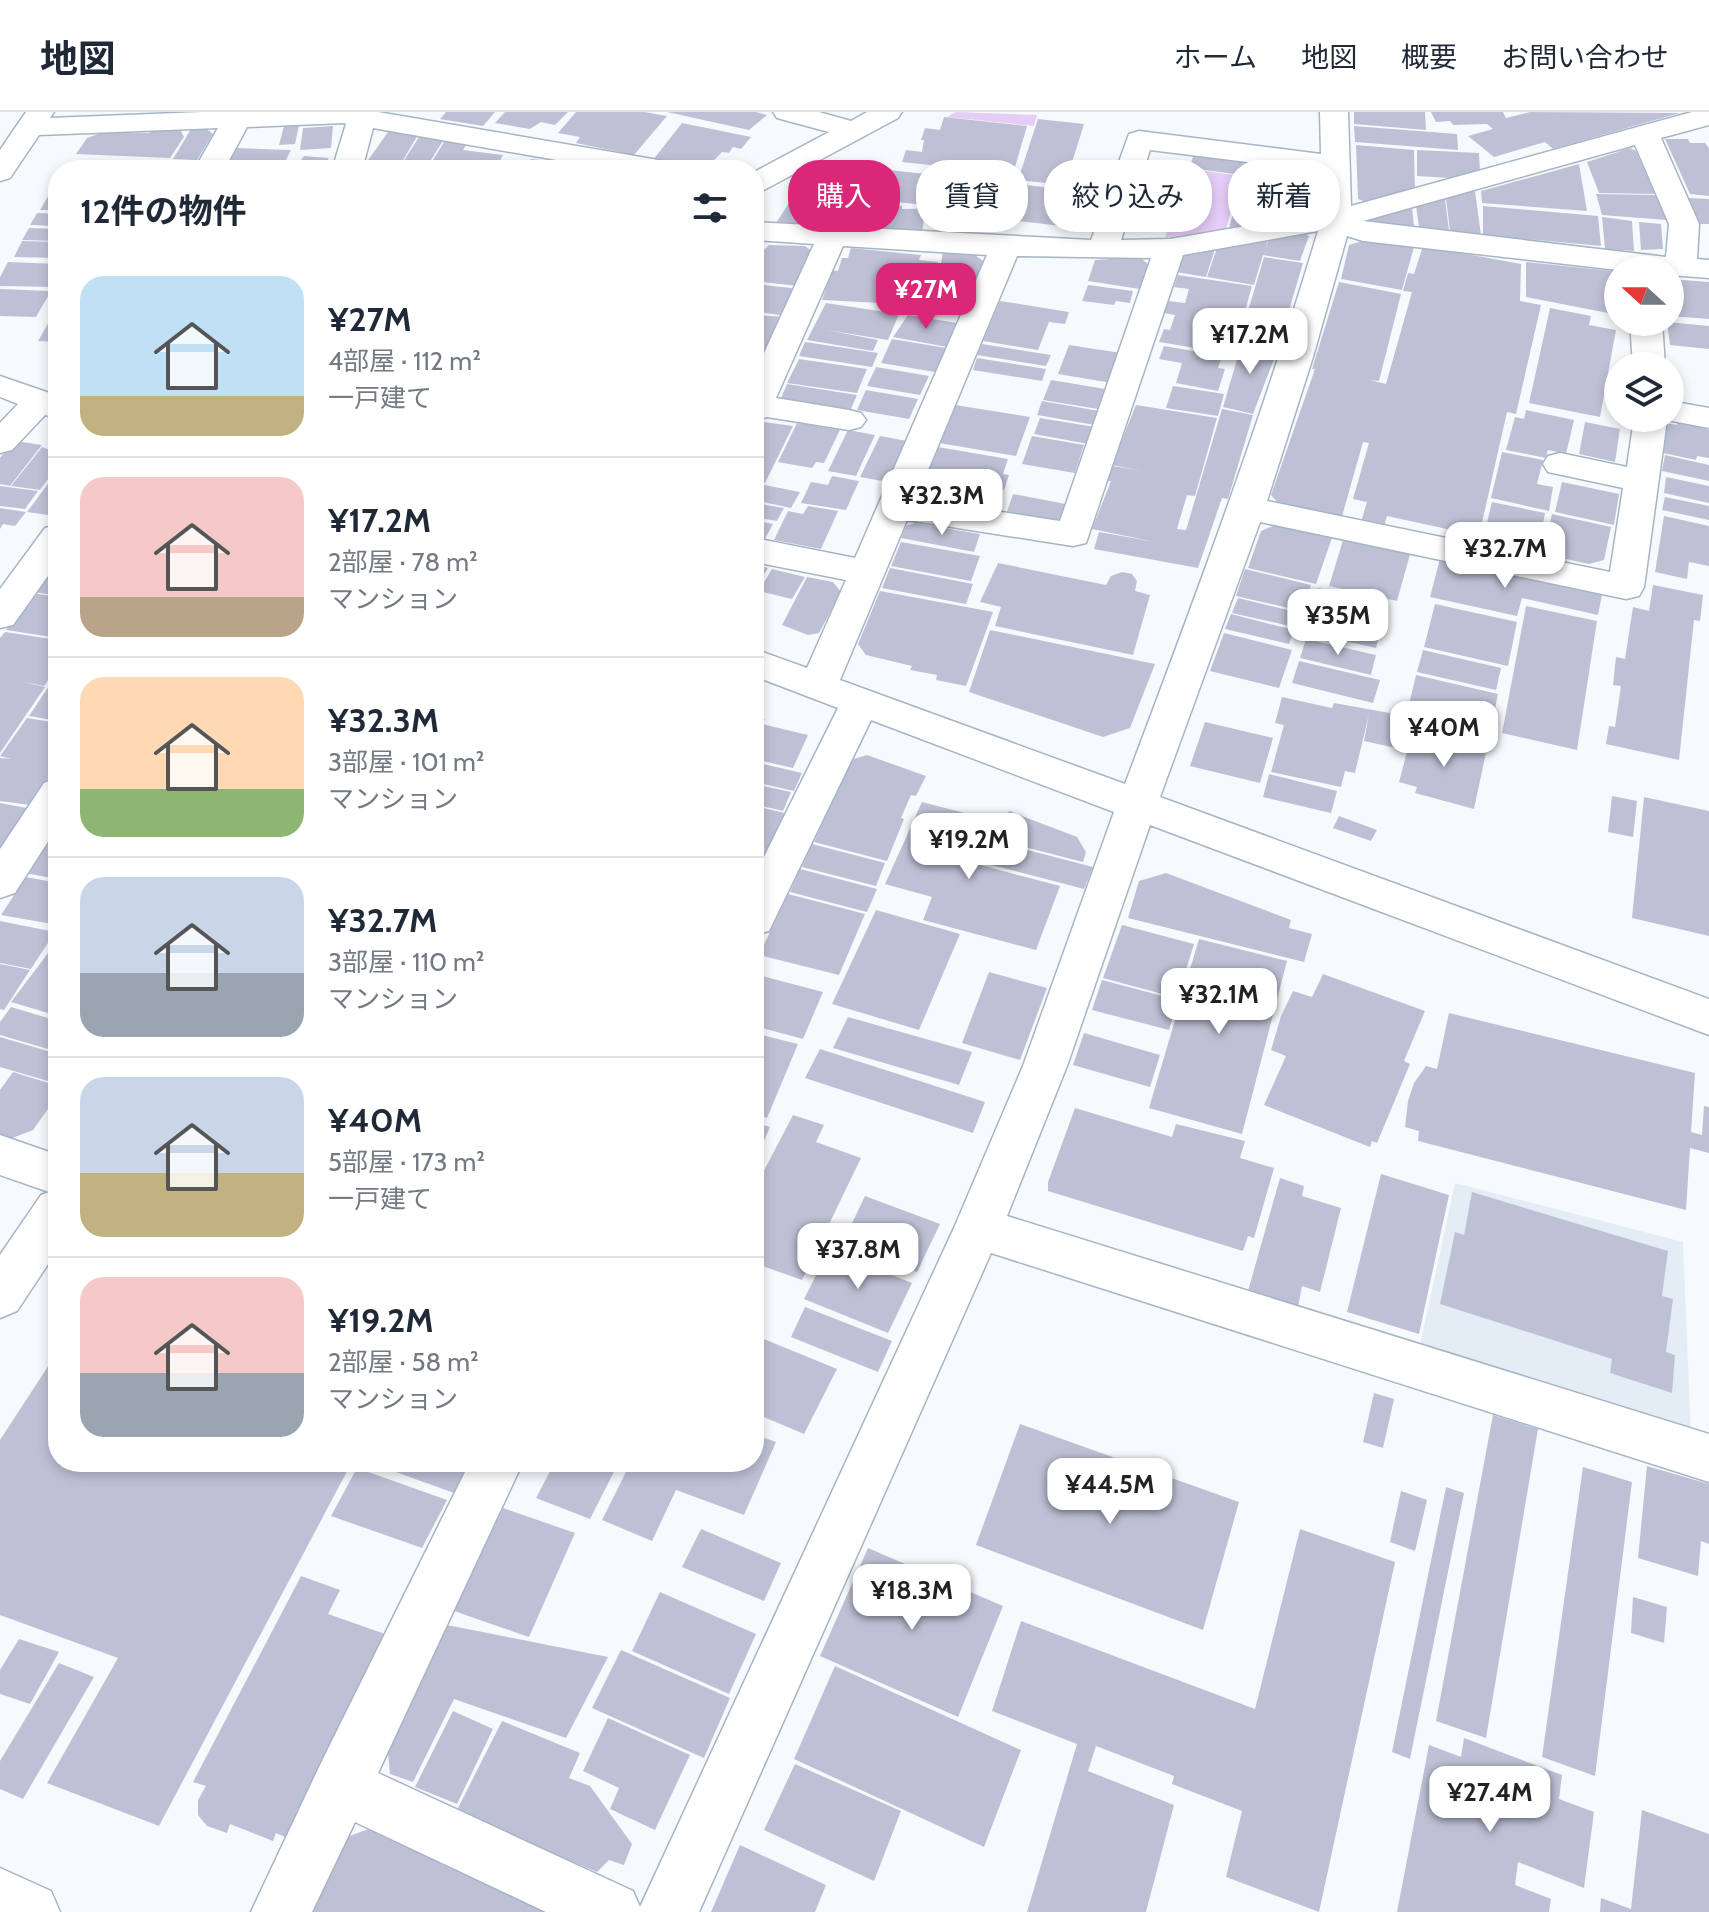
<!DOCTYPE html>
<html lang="ja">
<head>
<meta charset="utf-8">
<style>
  body { margin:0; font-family:Cabin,"Noto Sans JP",sans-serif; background:#f2f2f3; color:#1f2937; height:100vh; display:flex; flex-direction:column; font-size:30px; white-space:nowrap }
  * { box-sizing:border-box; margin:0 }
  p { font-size:26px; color:#747a83 }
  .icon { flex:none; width:44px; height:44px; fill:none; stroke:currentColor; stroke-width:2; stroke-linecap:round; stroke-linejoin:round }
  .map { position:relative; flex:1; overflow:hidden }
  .details { position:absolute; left:48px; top:48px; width:716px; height:1312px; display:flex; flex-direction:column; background:#fff; border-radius:32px; box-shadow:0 4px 12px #0003 }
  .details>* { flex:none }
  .hud { position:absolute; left:788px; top:48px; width:760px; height:72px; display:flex; gap:16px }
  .needle { width:52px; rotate:291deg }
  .fabs { position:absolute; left:1604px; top:144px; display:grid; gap:16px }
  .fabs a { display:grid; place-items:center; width:80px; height:80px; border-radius:50%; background:#fff; box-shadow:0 4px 12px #0003; font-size:40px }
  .price { position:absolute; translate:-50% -68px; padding:0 18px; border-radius:16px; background:#fff; color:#222; font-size:26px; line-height:52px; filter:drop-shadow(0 2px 4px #0008) }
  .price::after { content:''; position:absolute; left:50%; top:48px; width:24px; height:18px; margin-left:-12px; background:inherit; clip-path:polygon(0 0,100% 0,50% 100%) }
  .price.on { background:#db2777; color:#fff }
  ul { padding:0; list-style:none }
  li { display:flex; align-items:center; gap:24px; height:200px; padding:0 32px }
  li+li { border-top:2px solid #e0e1e3 }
  li span { display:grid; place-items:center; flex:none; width:224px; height:160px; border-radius:24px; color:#555 }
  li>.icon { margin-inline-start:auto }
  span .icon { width:96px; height:96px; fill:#fffc; stroke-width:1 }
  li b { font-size:34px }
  h2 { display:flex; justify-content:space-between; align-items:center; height:96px; padding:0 32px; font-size:34px }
  .tag { padding:0 28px; border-radius:32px; background:#fff; box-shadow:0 4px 12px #0003; font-size:28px; line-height:72px }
  .tag.on { background:#db2777; color:#fff }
  header { display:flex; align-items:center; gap:48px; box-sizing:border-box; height:112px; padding:0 40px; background:#fff; border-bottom:2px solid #e0e1e3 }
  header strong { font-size:38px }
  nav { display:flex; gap:44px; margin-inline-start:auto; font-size:28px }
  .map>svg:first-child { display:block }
  .built { fill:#e4edf6 }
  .green { fill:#e5cdf7 }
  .building { fill:#bec1d5 }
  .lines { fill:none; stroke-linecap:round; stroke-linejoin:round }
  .minor-casing { stroke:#a6b5c5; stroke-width:3 }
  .minor { fill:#fff; fill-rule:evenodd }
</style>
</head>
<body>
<header>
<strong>地図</strong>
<nav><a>ホーム</a><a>地図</a><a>概要</a><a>お問い合わせ</a></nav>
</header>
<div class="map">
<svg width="1709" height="1800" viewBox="0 0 1709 1800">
  <rect width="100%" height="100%" fill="#f6fafd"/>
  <path class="built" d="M1455,1071L1683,1130L1691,1324L1419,1238Z"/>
  <path class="green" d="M956,0L1037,3L1034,14L947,5Z
    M1185,56L1241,64L1226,117L1165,126Z"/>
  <path class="building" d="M446,0H495L483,14L440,7Z
    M505,0H568L555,13L541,10L530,17L495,11Z
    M576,0H644L667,4L634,43L576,31L580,25L558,21Z
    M667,0H756L767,3L749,18Z
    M1354,0H1425L1426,18L1354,12Z
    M1431,0H1503L1506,6L1530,0L1680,1L1553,37L1545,30L1494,45L1468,24L1493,17L1487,12L1453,13L1450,9L1436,10Z
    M944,5L1027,14L1013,62L902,50L906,38L922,40L924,28H921L925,16L940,18Z
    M1038,7L1084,12L1065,73L1018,68Z
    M682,11L751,25L741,37L733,35L729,41L722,40L708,54L700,52L698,55L653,48Z
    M299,13L295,32L279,33L284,14Z
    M333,14L331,36L300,38L303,16Z
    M1354,14L1457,22L1458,38L1355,30Z
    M205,15L213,22L197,48L173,47L191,17Z
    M153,16L181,19L184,25L170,46L76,42L87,26L101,21H149Z
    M388,20L418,23L397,58H361Z
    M419,25L444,27L426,56L401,53Z
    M1665,27H1688L1690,31H1705L1709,36V84L1690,82Z
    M445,28L468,30L463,38L503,43L495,58H427Z
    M1356,33L1414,38L1415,78L1371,92L1358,87Z
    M236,36L291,38L281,58H224Z
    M1630,36L1636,39L1655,82L1599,81L1587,50Z
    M1417,38L1479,41L1480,61L1467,60V64L1451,66L1417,64Z
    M1194,40L1304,54L1320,64L1319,90L1309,104L1253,112L1265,78L1261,77L1252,112L1229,116L1240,75L1246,76L1249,64L1190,56Z
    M304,44L329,46L321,58H294Z
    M531,47L549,49L544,58H524Z
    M123,48L191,52L187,58H117Z
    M1579,52L1587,99L1482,91L1481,79Z
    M853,54L944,64L933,94L817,81L820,74L844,77L847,69H839L844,58Z
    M975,67L1068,78L1074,83L1067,111L1061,114L983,105L984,102L976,101L978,95L963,94L966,86L961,85L966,71Z
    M54,74H58V98H40Z
    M1475,79L1481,123L1450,119L1446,86Z
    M801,82L860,89L857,119L776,111L791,88Z
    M1596,82L1656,83L1667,108L1602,103Z
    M1688,86L1709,87V112H1700Z
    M1445,87L1449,119L1419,115L1416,94Z
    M886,93L902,94V97L946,96V105L924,104L922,123L861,121L865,95L886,96Z
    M1483,94L1598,104L1601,134L1483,123Z
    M1412,95L1414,115L1371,109L1370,106Z
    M37,101L58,102V114L30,113Z
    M1602,105L1632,109L1634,139L1605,137Z
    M1639,110L1661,112L1663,137L1641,138Z
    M29,116L58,117V129L22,128Z
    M1299,119L1309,124L1300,149L1263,143L1254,173L1207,165L1218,133L1268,125L1266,137L1269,125Z
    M22,129L58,130V146L14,145Z
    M1362,129L1414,135L1402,178L1341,167L1349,133Z
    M769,133L805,134L813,140L798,174L754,169V148Z
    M1216,134L1206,165L1176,160L1181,145L1197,136Z
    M1423,134L1521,152L1520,189L1541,193L1516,302L1507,300L1479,424L1387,404L1384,415L1361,410L1367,390L1353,387L1369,331L1363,330L1341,408L1282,395L1271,383L1315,257H1312L1339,170L1401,182L1379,269L1370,268L1386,272L1412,180L1403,179L1408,161L1414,162Z
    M851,136L921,143L919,148L938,150L929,182L904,179L900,192L822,188L832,158L838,159L842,146H848Z
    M943,139L972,141L986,151L978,170L939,164Z
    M1140,145L1150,154L1140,177L1088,169L1095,148Z
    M1264,145L1303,151L1279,232L1240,226Z
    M8,150L58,152V169L54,175L0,174V165Z
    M1526,150L1613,159L1618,163V203L1526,185Z
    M1178,163L1252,174L1237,227L1226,225L1240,229L1237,243L1159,230L1164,217L1170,218L1175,203L1164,201L1168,189L1185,191L1189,177L1174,175Z
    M1670,167L1709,170V207L1670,204Z
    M754,172L800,177L785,204L754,199Z
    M1088,173L1133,179L1130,191L1116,189L1114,193L1082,189Z
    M0,177L51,179L36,205L0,204Z
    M1000,189L1069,200L1065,212L1049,210L1038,238L983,229Z
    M826,191L899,202L888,228L827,218L878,228L873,239L807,228Z
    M1550,196L1591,204L1589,213L1616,218L1600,305L1529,291Z
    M53,203H58V230L38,229Z
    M754,203L785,205L756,259H754Z
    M908,203L957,211L947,235L893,225Z
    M1667,210L1709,214V237L1670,233Z
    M892,227L946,236L935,260L881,251Z
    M1243,227L1279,234L1253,302L1223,295Z
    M805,230L878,241L872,255L799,244Z
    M982,232L1051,243L1046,254L977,243Z
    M1069,233L1121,241L1112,271L1058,262Z
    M1164,234L1222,244L1218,256L1225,257L1218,279L1176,271L1182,251L1159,247Z
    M977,246L1046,257L1042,269L973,258Z
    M799,247L867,257L857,281L787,271Z
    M876,255L929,264L920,283L867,274Z
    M1051,268L1105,277L1098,297L1043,288Z
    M787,272L857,283L851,297L781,286Z
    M1173,274L1224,282L1218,304L1166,296Z
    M866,278L918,287L909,307L857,298Z
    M1042,289L1099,299L1095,313L1037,303Z
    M955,293L1030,305L1016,344L939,331Z
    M1136,293L1217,306L1195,384L1187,383L1177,417L1186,418L1222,297L1253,303L1228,387L1222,386L1198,456L1094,437L1099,420L1155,430L1092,417L1111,369H1108L1113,354L1143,359L1112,353Z
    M1526,298L1574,308L1566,342L1548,338L1546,346L1506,338L1515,305L1524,307Z
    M1040,306L1095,315L1088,332L1034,322Z
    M1678,309L1709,318V346L1697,344L1696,348L1663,341L1666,311L1677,313Z
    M764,310L793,314L765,371L754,369V330Z
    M1585,310L1620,317L1615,350L1579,342Z
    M797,311L840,318L824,351L816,350L812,356L778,350Z
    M848,318L875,323L856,364L828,359Z
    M880,324L907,329L888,370L860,365Z
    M1032,324L1084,333L1075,361L1022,352Z
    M22,330L42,333L10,374L0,372V346L11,332Z
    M42,335L58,341V354L40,378L11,374Z
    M938,335L1008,347L1003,362L1009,363L1004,378L997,377L993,389L921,377Z
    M1502,340L1543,348L1537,372L1553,375L1549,399L1491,386Z
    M1665,343L1709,353V369L1662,359Z
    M58,358V399L55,404L27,400Z
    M832,364L859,369L846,398L801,391L811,370L828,373Z
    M1666,365L1709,374V391L1664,381Z
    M1562,370L1619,382L1614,413L1555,400Z
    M754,371L800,380L791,396L754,388Z
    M0,374L38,379L25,397L0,394Z
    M1013,382L1071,393L1066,407L1050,411L1006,403Z
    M929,384L1001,394L999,401L927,390Z
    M1665,385L1709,394V408L1662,398Z
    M1492,390L1545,401L1539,434L1484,423Z
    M754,391L784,396L777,409L754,405Z
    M808,394L838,399L821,437L774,428L788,399L803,402Z
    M0,396L26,400L15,414L3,412L0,417Z
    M1552,402L1611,415L1604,448L1589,452L1543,442Z
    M1664,404L1709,414V454L1689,450L1687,467L1655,460Z
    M754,408L773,412L762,432L754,431Z
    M915,411L980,422L974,440L901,426L906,414Z
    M1280,411L1333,423L1316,472L1248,456L1261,419Z
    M1344,425L1411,439L1397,489L1329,474Z
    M901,430L980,444L971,469L891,454Z
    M58,444V484L34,480Z
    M1440,447L1602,483L1598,503L1522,486L1517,504L1430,485Z
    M998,451L1106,473L1111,464L1122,460L1132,462L1137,469L1135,479L1150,483L1133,543L995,514L1001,495L980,490Z
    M754,452L768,456L754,479Z
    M890,456L973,472L966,492L882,476Z
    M772,457L805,465L792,487L759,479Z
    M1245,457L1311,473L1302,499L1236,484Z
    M807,465L833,470L841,480L819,521L808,523L782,513Z
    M1653,473L1703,483L1700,509L1694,508L1679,648L1606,632L1609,614L1615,615L1621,574L1613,573L1616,545L1625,547L1633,495L1649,499Z
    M1318,476L1381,491L1376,508L1383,509L1376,536L1304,520Z
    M880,479L993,500L966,574L936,568L937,563L910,558L912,554L866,543L858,532Z
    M32,481L58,485V526L6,518Z
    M1238,486L1300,501L1295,515L1232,501Z
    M1435,492L1517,510L1508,554L1424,535Z
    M1526,494L1597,509L1577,638L1502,621Z
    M1231,502L1294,518L1289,532L1225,517Z
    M990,518L1155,552L1130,616L1103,625L969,580Z
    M5,520L58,528V553L44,574L19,569L45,575L0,641V526Z
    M1224,521L1292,538L1279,576L1210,559Z
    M1306,527L1376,543L1371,563L1300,546Z
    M1423,538L1501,556L1496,578L1417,560Z
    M1299,549L1380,568L1373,591L1292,571Z
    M1416,563L1498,582L1491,616L1408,597Z
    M51,571L58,572V609L29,604Z
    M1282,585L1332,596L1334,591L1412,605L1405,638L1364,629L1369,602L1355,661L1345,659L1341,675L1271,660L1284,613L1275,611Z
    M754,604L765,607L762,612L808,623L793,656L754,647Z
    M27,606L58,611V653L30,693L0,689V646L11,647L0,644Z
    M1205,610L1273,626L1260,671L1190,654Z
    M1413,618L1487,636L1474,697L1415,681L1417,675L1399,670Z
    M867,643L926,664L916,684L911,683L901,706L904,707L887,749L814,730L850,648Z
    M754,650L802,661L794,679L754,670Z
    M1269,662L1337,679L1331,701L1263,685Z
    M754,672L791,680L783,699L754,692Z
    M1612,684L1637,689L1633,725L1608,720Z
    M1644,685L1709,699V824L1632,806Z
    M922,690L980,705L971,727L982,723L990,732L980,753L1060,774L1036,838L923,808L932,785L885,772Z
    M0,691L32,697L0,745Z
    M754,694L785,701L760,763L754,762Z
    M1009,699L1077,725L1086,740L1083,750L997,728Z
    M1339,704L1377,718L1371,729L1333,716Z
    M48,723L58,725V767L24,761Z
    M997,730L1093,755L1084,777L988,752Z
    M812,732L885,751L876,774L802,755Z
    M800,757L877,777L867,800L790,780Z
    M1166,761L1291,808L1289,816L1312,822L1304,850L1128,806L1139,769Z
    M26,765L58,771V813L1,803Z
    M788,782L865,802L839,863L759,843Z
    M876,798L960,822L919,918L832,892Z
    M0,809L55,820L31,857L0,851Z
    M1122,813L1194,832L1177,886L1103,866Z
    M1199,827L1287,849L1242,1022L1149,996Z
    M58,828V904L11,890Z
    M0,852L30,858L4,898L0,897Z
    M989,860L1047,876L1020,948L962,931Z
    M754,862L823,880L803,927L754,914Z
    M1323,862L1425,899L1404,949L1410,952L1377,1031L1372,1029L1370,1035L1264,993L1286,944L1271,938L1281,904L1293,879L1312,885Z
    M1102,868L1178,888L1169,918L1092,898Z
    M11,895L58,909V940L0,923V910Z
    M1449,901L1695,961L1691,1020L1702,1023L1704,994L1709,995V1041L1690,1036L1686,1098L1418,1029L1419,1019L1405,1015L1408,989L1414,971L1426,954L1437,957Z
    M848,905L972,940L959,973L833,936Z
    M754,921L798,932L767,1006L754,1002Z
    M1084,921L1160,943L1150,975L1073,953Z
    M0,925L58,942V972L0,955Z
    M820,937L985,990L973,1021L805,966Z
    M13,960L58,974V983L33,1018L10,1027L0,1023V978Z
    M1075,996L1172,1025L1176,1012L1245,1029L1240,1046L1274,1056L1254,1126L1248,1124L1243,1139L1048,1079V1070Z
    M793,1003L824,1013L816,1030L861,1046L802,1168L754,1151V1078Z
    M754,1010L770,1015L754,1053Z
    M1381,1062L1449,1083L1419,1222L1347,1200Z
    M1280,1066L1304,1074L1302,1084L1341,1096L1320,1180L1302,1174L1298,1195L1248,1179Z
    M1472,1080L1668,1139L1662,1184L1673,1187L1666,1240L1675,1243L1672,1281L1610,1261L1612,1247L1440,1192L1455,1120L1464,1123Z
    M865,1084L940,1112L917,1160L842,1132Z
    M829,1138L912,1171L888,1221L804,1187Z
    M805,1195L892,1229L878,1260L791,1225Z
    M754,1223L837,1257L804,1322L754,1301Z
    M58,1239V1350H352L159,1714L47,1671L118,1546L0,1503V1328Z
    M1374,1281L1394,1287L1383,1336L1363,1330Z
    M1493,1303L1538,1317L1486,1626L1436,1609Z
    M1020,1312L1239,1390L1203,1518L976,1433Z
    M754,1322L776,1330L744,1403L676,1378L652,1429L602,1408L631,1350H754Z
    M368,1350H470L454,1381Z
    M555,1350H619L590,1407L536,1386Z
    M1647,1354L1709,1372V1432L1701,1429L1698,1464L1638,1446Z
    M1583,1355L1632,1370L1595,1664L1542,1645Z
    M357,1356L447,1388L422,1436L331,1404Z
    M1446,1375L1464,1381L1410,1647L1392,1640Z
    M1401,1379L1427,1388L1415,1439L1390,1430Z
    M503,1396L575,1421L529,1525L454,1499Z
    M701,1417L781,1451L764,1489L682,1455Z
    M1300,1417L1395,1450L1319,1800L1226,1765L1242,1699L1172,1672L1174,1664L1096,1634L1088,1659L1174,1693L1146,1800H1027L1077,1632L992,1599L1021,1509L1255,1597Z
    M868,1436L1003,1494L958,1605L820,1544Z
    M301,1464L340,1478L328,1502L385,1522L285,1725L276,1721L273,1729L230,1712L227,1721L207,1714L198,1703V1688L206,1674L193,1670Z
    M660,1480L756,1522L729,1582L632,1539Z
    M1633,1485L1667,1495L1664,1531L1631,1521Z
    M442,1512L608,1545L566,1626L454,1587L413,1670L390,1662L387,1631Z
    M19,1527L59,1540L30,1592L0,1582V1558Z
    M621,1538L730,1586L704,1646L592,1596Z
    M59,1551L94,1565L23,1687L0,1677V1649Z
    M835,1554L1021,1638L984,1735L794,1647Z
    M453,1599L493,1617L457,1692L415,1675Z
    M608,1606L690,1643L655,1718L610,1697L619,1676L583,1659Z
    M502,1609L580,1641L569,1666L590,1674L632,1732L624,1753L609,1748L597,1760L456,1700Z
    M1464,1626L1562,1663L1559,1687L1594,1700L1584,1776L1518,1750L1515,1773L1551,1787L1549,1800H1397L1429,1633L1461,1645Z
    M795,1652L901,1699L874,1769L764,1718Z
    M1642,1698L1709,1722V1800H1600L1601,1786L1631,1797Z
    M371,1716L453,1758L458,1751L552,1800H305L339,1728Z
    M740,1733L826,1773L815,1800H711Z"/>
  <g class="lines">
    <g class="minor-casing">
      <path id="minor" d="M26,0H54L50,6L202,0H378L664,49L674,52L679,58H614L373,16L362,58H332L346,12L344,11L247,15L224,58H194L218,16L39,23L10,66L0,69V38Z
        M773,0H819L851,9L867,0H902L898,6L764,78L754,81V60L829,20L777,6Z
        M1320,0H1348L1351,94L1692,0H1709V13L1661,26L1699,112L1697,147L1709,148V166L1670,163V158H1618L1363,129L1347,124L1313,245L1267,389L1610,460L1623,376L1548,360L1543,352L1548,344L1560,341L1627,355L1634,306H1670V289L1709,296V316L1667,308L1644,475L1639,484L1626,487L1260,410L1160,685L1709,887V923L1150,713L1067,954L1007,1104L1709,1322V1370L991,1141L699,1800H546L355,1710L312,1800H251L320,1653L470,1350H523L378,1661L633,1779L640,1795L954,1116L1023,954L1114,700L871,608L769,819L754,823V765L838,596L754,564V537L807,556L846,468L754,450V426L855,446L987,143L843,134L776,286L849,298L861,301L866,308L861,315L849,318L767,305L754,309V263L814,132L754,128V110L1091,128L1129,22L1139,19L1321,42ZM1635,33L1669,112L1666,145L1363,109ZM1150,38L1321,59L1322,101L1170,127L1121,128ZM1318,119C1262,307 1194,489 1125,672L840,568L907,408L1073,434L1086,431L1183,143ZM1017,144L1151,146L1060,409L916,387Z
        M1630,210H1662L1665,254H1633Z
        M0,264L58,284V306L45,303L12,338L0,341V311L18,292L0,285Z
        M58,413V450L13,513L0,516V477L45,416Z
        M58,666V714L15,781L0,786V737L44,671Z
        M0,1023L58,1043V1137L17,1199L0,1206V1143L41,1083L49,1080L0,1063Z
        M0,1756L51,1779L60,1800H0Z"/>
    </g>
    <use href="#minor" class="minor"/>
  </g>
</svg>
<div class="fabs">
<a><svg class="needle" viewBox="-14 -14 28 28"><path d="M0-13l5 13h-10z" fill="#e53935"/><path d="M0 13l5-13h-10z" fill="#747a83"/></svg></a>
<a><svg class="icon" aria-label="layers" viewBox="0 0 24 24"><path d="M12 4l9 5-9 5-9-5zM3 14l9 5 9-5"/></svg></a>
</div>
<b class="price on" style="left:926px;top:219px">¥27M</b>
<b class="price" style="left:1250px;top:264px">¥17.2M</b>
<b class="price" style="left:942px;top:425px">¥32.3M</b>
<b class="price" style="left:1505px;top:478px">¥32.7M</b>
<b class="price" style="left:1338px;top:545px">¥35M</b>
<b class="price" style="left:1444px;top:657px">¥40M</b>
<b class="price" style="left:969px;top:769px">¥19.2M</b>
<b class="price" style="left:1219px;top:924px">¥32.1M</b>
<b class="price" style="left:858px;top:1179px">¥37.8M</b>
<b class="price" style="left:1110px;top:1414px">¥44.5M</b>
<b class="price" style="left:912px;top:1520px">¥18.3M</b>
<b class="price" style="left:1490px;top:1722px">¥27.4M</b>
<div class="hud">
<a class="tag on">購入</a>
<a class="tag">賃貸</a>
<a class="tag">絞り込み</a>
<a class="tag">新着</a>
</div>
<section class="details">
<h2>12件の物件<svg class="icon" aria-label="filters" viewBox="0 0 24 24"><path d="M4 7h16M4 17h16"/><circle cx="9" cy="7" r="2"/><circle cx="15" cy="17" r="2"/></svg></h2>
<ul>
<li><span style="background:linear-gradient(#bfe0f5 75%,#c2b280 0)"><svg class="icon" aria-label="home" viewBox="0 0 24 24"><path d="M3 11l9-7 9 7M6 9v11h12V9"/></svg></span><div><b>¥27M</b><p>4部屋 · 112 m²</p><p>一戸建て</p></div></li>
<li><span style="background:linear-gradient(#f6c9c9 75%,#b9a48a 0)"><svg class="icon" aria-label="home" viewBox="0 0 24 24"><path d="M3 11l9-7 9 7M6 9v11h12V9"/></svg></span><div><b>¥17.2M</b><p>2部屋 · 78 m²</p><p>マンション</p></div></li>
<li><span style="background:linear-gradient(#ffd9b3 70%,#8fb573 0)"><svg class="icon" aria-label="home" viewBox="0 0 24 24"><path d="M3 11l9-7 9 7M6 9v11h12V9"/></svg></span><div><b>¥32.3M</b><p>3部屋 · 101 m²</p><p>マンション</p></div></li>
<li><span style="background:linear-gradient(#c9d6e8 60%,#9aa5b1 0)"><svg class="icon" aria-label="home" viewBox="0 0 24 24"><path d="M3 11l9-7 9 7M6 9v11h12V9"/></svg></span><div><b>¥32.7M</b><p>3部屋 · 110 m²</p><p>マンション</p></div></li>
<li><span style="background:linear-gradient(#c9d6e8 60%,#c2b280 0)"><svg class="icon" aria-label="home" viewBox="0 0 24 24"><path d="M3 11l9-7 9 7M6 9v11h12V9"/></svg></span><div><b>¥40M</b><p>5部屋 · 173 m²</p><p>一戸建て</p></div></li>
<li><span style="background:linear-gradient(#f6c9c9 60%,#9aa5b1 0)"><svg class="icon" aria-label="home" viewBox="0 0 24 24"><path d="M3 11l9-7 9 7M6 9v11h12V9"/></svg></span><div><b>¥19.2M</b><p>2部屋 · 58 m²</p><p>マンション</p></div></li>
</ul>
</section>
</div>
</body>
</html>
